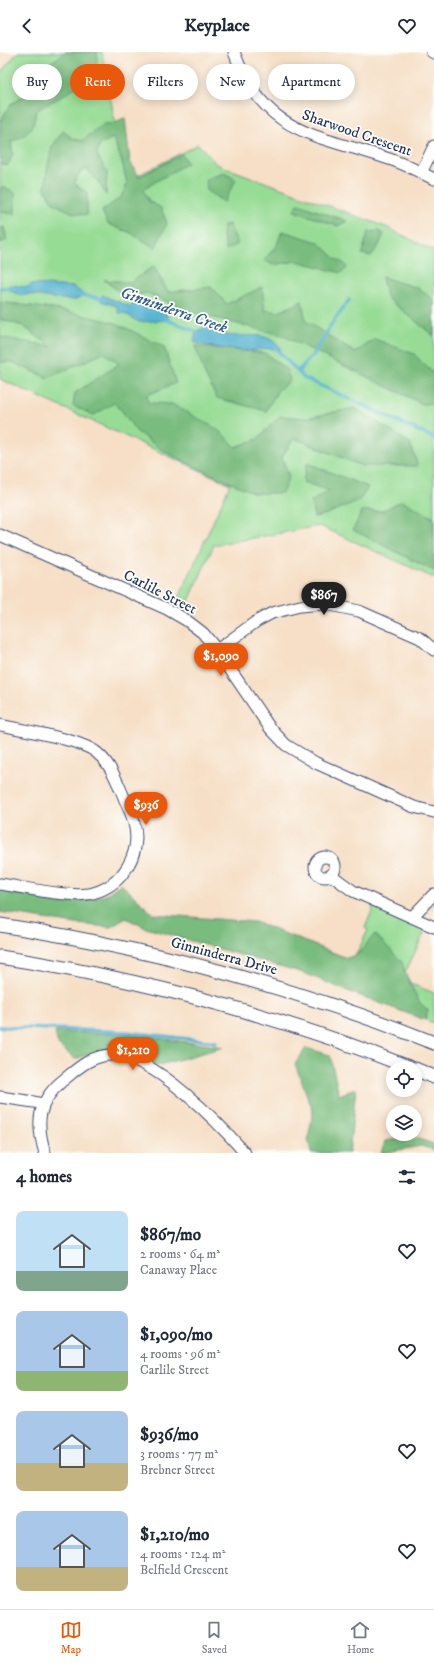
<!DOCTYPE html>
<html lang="en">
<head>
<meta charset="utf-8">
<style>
  body { margin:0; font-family:"IM FELL DW Pica",serif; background:#f2f2f3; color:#1f2937; height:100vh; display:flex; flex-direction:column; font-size:15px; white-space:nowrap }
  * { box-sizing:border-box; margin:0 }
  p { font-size:13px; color:#747a83 }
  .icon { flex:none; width:22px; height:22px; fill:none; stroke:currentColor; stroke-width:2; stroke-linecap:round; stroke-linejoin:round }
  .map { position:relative; height:1101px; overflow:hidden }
  .side { display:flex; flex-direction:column; background:#fff; flex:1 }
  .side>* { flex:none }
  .top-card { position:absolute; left:12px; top:12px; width:410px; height:36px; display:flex; gap:8px }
  .fabs { position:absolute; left:386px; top:1009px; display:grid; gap:8px }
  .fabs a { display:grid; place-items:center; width:36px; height:36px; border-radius:50%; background:#fff; box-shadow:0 2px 10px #0003; font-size:20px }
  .price { position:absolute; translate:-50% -34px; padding:0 9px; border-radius:14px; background:#ea580c; color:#fff; font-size:13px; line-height:26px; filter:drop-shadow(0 1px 2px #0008) }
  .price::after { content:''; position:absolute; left:50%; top:24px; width:12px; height:9px; margin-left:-6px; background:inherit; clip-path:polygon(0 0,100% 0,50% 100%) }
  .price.current { background:#222; color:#fff }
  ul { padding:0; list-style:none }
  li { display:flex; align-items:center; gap:12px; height:100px; padding:0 16px }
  li span { display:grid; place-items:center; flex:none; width:112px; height:80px; border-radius:8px; color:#555 }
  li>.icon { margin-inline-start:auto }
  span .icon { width:48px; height:48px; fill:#fffc; stroke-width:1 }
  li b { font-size:17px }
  h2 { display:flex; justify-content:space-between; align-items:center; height:48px; padding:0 16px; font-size:17px }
  .tag { padding:0 14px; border-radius:18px; background:#fff; box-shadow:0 2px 10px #0003; font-size:14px; line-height:36px }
  .tag.current { background:#ea580c; color:#fff }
  header { display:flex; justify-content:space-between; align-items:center; height:52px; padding:0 16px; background:#fff; font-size:18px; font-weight:800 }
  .menu { display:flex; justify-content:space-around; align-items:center; height:56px; border-top:1px solid #e0e1e3; background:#fff; font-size:11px; color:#747a83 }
  .menu a { display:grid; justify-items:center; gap:2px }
  .menu .current { color:#ea580c }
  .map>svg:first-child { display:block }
  .green { fill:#97dc95; stroke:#59867a }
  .forest { fill:#79bc7e; stroke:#4a766e }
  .water { fill:#50b1cf; stroke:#367096 }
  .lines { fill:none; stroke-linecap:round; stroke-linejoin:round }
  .stream { stroke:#50b1cf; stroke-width:3.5 }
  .minor-casing { stroke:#3c496e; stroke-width:13 }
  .major-casing { stroke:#3c496e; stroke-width:15 }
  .minor { stroke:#fff; stroke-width:11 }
  .major { stroke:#fff; stroke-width:13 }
  .labels { text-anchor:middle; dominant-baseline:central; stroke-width:3.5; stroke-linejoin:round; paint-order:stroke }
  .street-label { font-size:15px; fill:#1b2f5e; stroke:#fdfcf7 }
  .water-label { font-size:16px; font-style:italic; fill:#2e5c86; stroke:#fdfcf7 }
</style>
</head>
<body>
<header><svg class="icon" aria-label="back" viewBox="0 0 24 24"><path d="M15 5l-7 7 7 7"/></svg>Keyplace<svg class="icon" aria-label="heart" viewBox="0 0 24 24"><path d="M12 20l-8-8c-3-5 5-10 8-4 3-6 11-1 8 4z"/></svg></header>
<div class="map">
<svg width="434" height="1101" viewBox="0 0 434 1101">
  <rect width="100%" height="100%" fill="#fdfcf7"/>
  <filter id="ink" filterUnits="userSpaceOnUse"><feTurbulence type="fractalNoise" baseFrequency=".025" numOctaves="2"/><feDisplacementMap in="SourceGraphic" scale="8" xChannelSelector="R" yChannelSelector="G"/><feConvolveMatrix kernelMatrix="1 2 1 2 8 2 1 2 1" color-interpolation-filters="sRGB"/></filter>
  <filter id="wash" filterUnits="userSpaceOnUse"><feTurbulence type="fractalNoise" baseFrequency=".012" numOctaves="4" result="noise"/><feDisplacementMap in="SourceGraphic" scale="16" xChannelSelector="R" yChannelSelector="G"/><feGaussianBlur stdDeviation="0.9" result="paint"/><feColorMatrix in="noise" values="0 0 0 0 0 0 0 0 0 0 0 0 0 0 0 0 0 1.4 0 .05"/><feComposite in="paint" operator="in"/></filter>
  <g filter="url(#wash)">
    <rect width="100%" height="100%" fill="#f6dfc6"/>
    <path class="green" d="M18,0H102L114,65L133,126L198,92L216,112L386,175L434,199V526L320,474L214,493L188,551L179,546L230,432L0,327V21Z
      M374,853L427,875L405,921L411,932L434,941V971L340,936L368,878L365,876Z"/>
    <path class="forest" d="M66,0H97C103,28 55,46 36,59C33,80 28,82 11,90L13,102L8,113L0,112V69L11,52L28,41L35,21Z
      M125,66L130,110L139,125L182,102L187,111L155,130L143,138L149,149L161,156L167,171L155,196L131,181L108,172L102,159L121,145L127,132L122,110L113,86L100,92L97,103L107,120L106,143L99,131L87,117L81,119L74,131L87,141V163L73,161L53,151L45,137L47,118L52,95L63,79L72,86L82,89L104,72L116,71Z
      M224,121L236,128L224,150L207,139L206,127Z
      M3,134L15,141V162L0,160V137Z
      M298,152L347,169L338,174L294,159Z
      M229,172L238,192L226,198L223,183L224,173Z
      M4,175L7,188L0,191V176Z
      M282,179L318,190L336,207L345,212L347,216L341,221L297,209L273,213L264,208L277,193Z
      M378,179L384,182L379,193L371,204L362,202L368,180Z
      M154,214L168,240L211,235L227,252L262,235L265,258L279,260L302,249L306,269L355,301L375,287L414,302L434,322V351L423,352L281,283L191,260L147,241L126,245L104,228L131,230Z
      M382,225L418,236L434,248V284L386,245Z
      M0,250L61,258L116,271L164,295L176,331L147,343L148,351L172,352L217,377L236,395L257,387L280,364L305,366L355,356L410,391L418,414H362L294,386L282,405L289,425L282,441H255L204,419L162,398L136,379L122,359L114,351L94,363L73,354L75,341L119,312L104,301L48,326L12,310H0V285L52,295L23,274L0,267Z
      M195,294L265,301L287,318L290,329L278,338L266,359L217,346L205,323Z
      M307,411L368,435L360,448L324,463L314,465L311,449L330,439L303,430Z
      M402,449L434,466V519L353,478L362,459H381Z
      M121,832L153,862L255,870L347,906L358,902L375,882L402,910L405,921L420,951L428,958L425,968L340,936L304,921L146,876L126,866L111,875L76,872L0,860V837L82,848L105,843Z
      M55,980L126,982L224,995L156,1014L131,998H103L75,1007L58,993Z
      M306,996L330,1003L339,1043L356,1036L349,1101H311L308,1087L313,1059L295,1012Z
      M412,1085L434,1092V1098L421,1094L381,1101L385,1089Z"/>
    <path class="water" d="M32,232L74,235L84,243L74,248L52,246L29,242L21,244L5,236L10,233L28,235Z
      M102,243L129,254L141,250L149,255H158L168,263V268L139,270L124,261H119L117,254L101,249Z
      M208,275C214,277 222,282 228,283C249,286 266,277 281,297L275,298L271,296L249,299L212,295L194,290L196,279Z"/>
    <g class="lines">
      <path class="stream" d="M0,236H9
        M81,243L106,247
        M165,267L200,281
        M275,296L304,326L434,386
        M298,319L314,302L331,273L349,248
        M0,975L128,980L216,990"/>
    </g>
  </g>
  <g filter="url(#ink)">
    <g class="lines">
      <g class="minor-casing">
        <path id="minor" d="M234,0C264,82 314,82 386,106C403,111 418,119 434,127
          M432,0L434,1
          M421,121L434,94
          M0,483L167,557L186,568L203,581L217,598L270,676L286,693L316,711L414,755L434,760
          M217,598L257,569L272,561L300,554L325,552L359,559L420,586L434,598
          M0,673C23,678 79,687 96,700C110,711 116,727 123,743C126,752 132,761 134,771C142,801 123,833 93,841C72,847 23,835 0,832
          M315 815a10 10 0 1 1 20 0a10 10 0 1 1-20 0Z
          M331,823L353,839L434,875
          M412,865L434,842
          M0,1045L34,1050L43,1052
          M45,1101C36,1072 37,1051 61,1030C77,1017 92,1002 114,1003C154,1004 219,1071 245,1101"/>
      </g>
      <g class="major-casing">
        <path id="major" d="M0,873C149,896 294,935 434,991
          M0,905C141,927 278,963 411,1016
          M415,1017L434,1025"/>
      </g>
      <use href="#minor" class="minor"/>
      <use href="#major" class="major"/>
    </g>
  </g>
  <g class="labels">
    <g class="street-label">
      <text transform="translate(357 81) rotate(19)">Sharwood Crescent</text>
      <text transform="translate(160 540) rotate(27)">Carlile Street</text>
      <text transform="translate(224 904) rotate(15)">Ginninderra Drive</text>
    </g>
    <g class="water-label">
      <text transform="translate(174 258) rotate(19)">Ginninderra Creek</text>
    </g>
  </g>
</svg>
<div class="fabs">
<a><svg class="icon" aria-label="locate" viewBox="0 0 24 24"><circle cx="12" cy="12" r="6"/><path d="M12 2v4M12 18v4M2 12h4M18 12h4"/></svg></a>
<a><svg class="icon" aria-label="layers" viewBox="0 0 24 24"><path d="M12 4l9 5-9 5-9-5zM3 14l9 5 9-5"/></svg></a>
</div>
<b class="price current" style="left:324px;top:564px">$867</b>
<b class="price" style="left:221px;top:625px">$1,090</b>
<b class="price" style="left:146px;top:774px">$936</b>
<b class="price" style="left:133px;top:1019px">$1,210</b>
<div class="top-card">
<a class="tag">Buy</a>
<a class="tag current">Rent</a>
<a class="tag">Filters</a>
<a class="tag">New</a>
<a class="tag">Apartment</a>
</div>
</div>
<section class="side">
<h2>4 homes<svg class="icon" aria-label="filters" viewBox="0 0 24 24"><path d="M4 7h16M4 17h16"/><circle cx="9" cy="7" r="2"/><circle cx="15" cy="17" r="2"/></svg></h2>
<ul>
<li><span style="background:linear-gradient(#bfe0f5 75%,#7fa58c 0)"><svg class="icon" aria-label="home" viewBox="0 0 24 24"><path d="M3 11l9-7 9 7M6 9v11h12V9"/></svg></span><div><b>$867/mo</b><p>2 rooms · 64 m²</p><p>Canaway Place</p></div><svg class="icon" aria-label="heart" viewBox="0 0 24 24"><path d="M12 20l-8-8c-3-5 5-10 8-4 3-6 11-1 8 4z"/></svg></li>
<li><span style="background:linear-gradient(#a9c7e8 75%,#8fb573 0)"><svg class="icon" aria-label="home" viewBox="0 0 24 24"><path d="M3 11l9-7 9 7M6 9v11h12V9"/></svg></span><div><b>$1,090/mo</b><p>4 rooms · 96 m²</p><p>Carlile Street</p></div><svg class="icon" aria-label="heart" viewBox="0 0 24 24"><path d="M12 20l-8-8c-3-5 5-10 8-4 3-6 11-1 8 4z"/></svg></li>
<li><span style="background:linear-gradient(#a9c7e8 65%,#c2b280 0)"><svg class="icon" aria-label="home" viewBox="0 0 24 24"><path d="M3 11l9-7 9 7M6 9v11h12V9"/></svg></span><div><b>$936/mo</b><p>3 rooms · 77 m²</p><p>Brebner Street</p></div><svg class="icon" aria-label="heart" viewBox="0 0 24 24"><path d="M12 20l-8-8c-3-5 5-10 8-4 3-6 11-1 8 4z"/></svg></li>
<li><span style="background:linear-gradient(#a9c7e8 70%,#c2b280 0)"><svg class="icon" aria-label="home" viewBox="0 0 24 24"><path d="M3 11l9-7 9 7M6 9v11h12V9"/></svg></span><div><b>$1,210/mo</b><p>4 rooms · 124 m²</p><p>Belfield Crescent</p></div><svg class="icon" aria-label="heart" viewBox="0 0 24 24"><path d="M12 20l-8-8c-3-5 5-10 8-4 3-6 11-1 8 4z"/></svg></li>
</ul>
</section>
<nav class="menu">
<a class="current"><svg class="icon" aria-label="map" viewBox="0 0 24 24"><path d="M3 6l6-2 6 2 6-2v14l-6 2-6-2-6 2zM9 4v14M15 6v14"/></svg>Map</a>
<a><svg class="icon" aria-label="saved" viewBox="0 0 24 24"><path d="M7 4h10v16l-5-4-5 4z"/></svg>Saved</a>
<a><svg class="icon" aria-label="home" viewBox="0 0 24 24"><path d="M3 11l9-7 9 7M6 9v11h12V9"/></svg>Home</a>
</nav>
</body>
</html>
